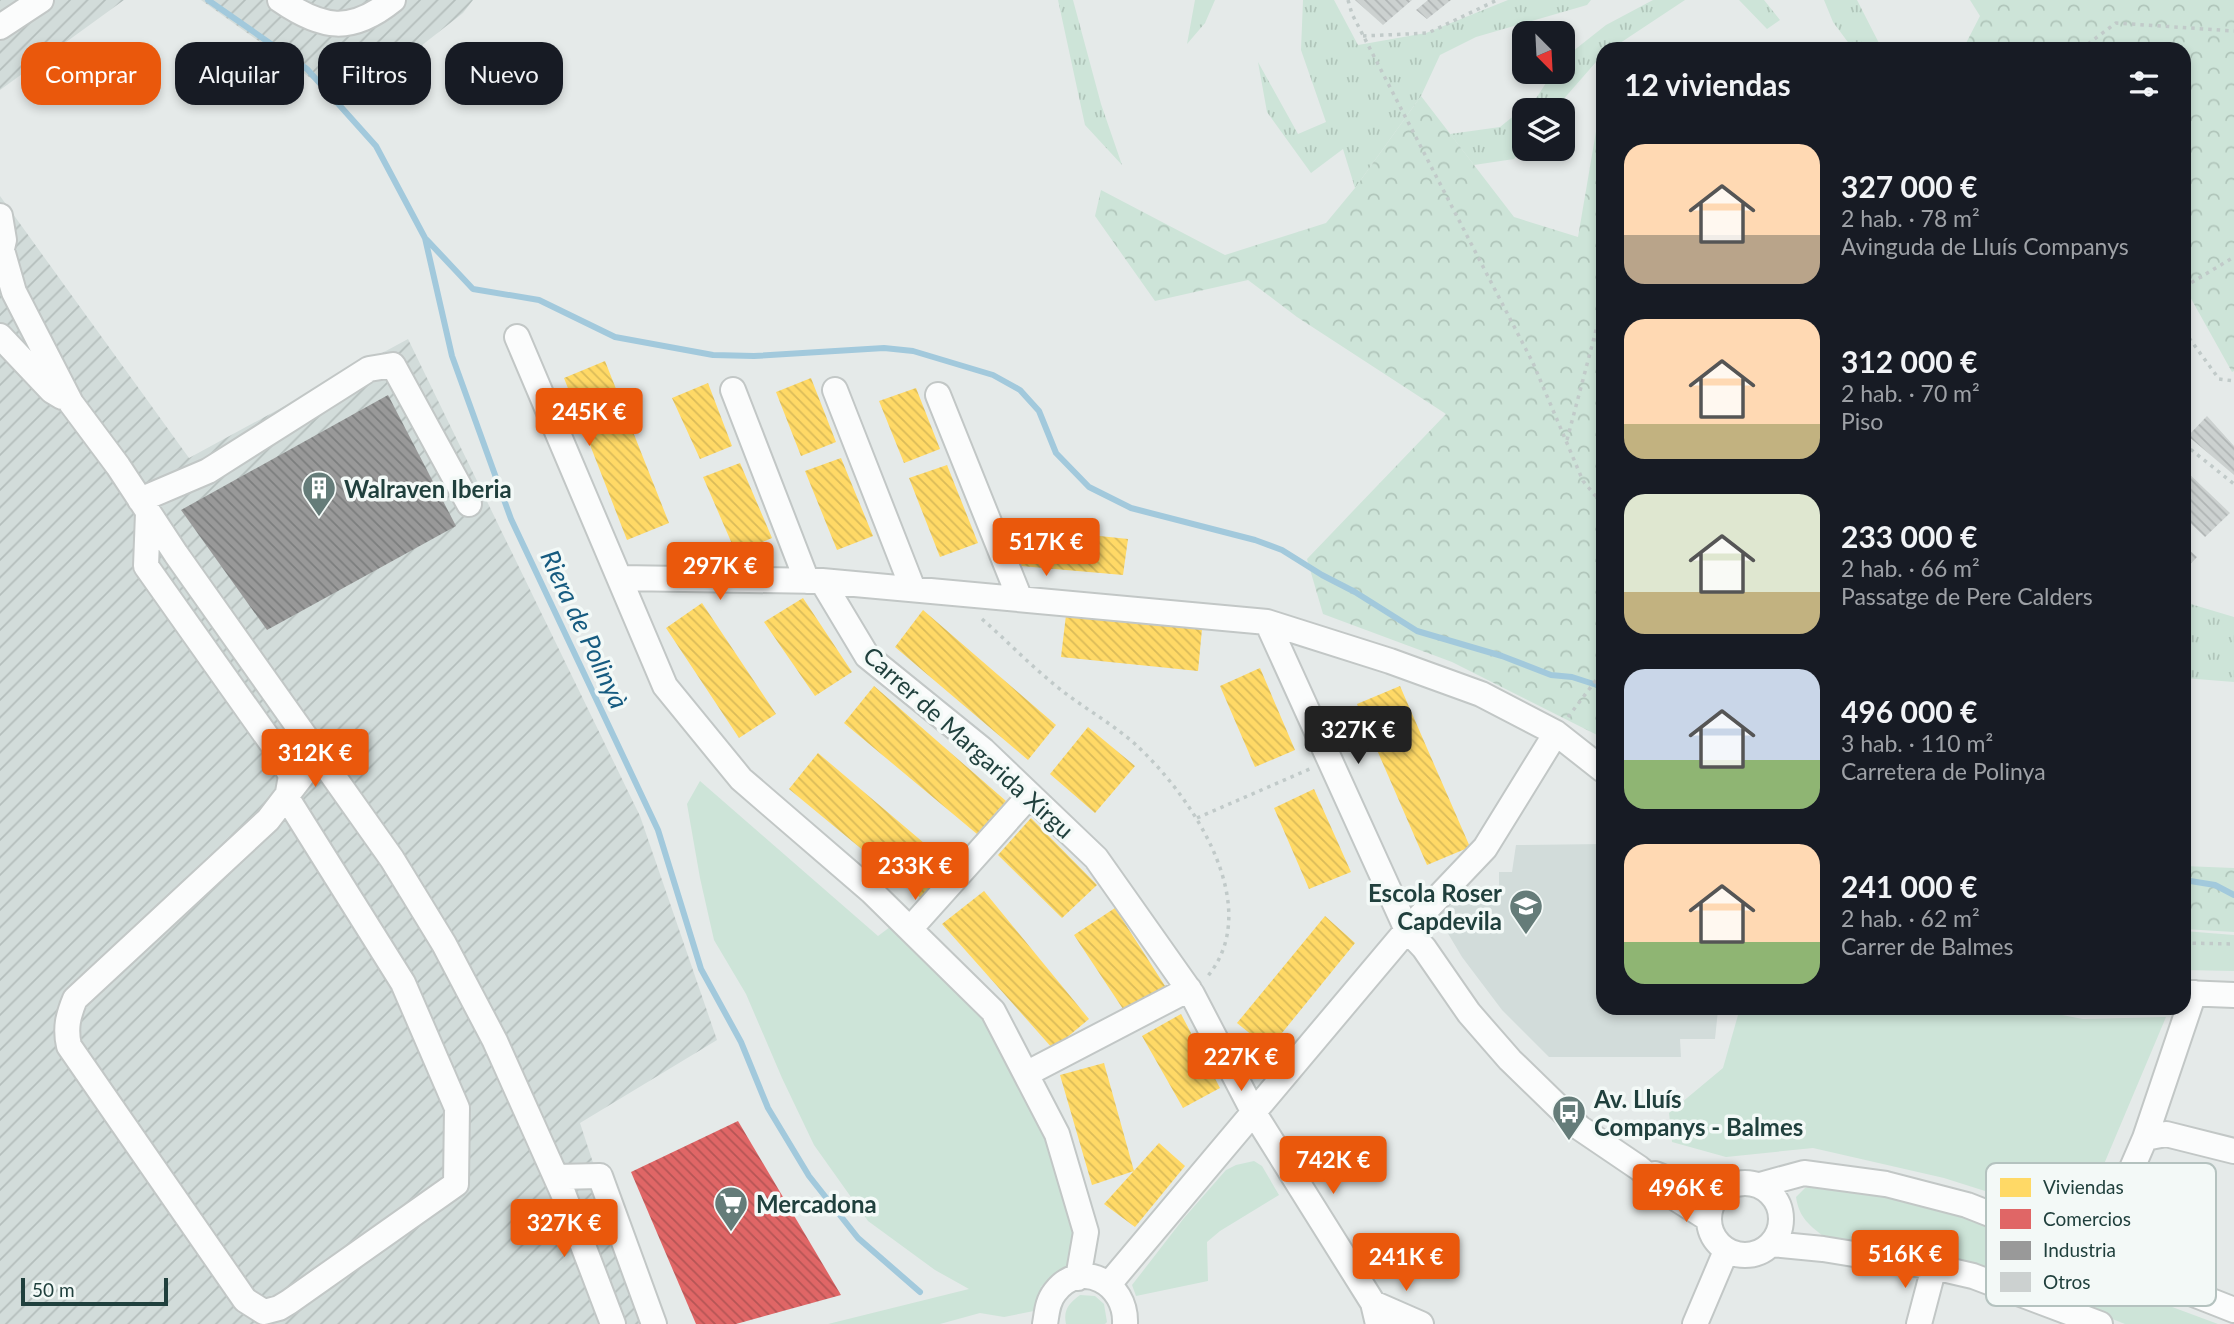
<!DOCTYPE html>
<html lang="es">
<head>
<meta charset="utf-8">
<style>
  body { margin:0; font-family:Lato,sans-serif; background:#242831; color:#f1f3f6; height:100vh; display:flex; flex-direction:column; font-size:26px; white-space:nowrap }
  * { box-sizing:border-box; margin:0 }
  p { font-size:23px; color:#9ea1a6 }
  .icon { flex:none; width:38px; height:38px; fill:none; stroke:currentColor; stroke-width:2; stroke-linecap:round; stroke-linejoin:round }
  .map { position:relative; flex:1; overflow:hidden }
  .drawer { position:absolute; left:1596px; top:42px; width:595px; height:973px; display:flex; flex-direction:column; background:#171b24; border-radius:21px; box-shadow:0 4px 10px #0003 }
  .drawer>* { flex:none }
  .hud { position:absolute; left:21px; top:42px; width:665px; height:63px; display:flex; gap:14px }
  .needle { width:46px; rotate:156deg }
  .controls { position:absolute; left:1512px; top:21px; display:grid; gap:14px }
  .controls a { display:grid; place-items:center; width:63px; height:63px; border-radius:14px; background:#171b24; box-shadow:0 4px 10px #0003; font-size:35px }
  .scale { position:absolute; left:21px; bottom:18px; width:147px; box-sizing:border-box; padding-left:7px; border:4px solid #20403d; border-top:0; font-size:19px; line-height:24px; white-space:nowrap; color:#20403d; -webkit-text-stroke:5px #f3f9f7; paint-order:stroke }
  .price { position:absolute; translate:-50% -60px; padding:0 16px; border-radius:7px; background:#ea580c; color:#fff; font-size:23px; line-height:46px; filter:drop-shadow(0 2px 4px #0008) }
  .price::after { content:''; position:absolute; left:50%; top:42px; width:21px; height:16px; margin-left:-10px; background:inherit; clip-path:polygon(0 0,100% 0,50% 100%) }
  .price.selected { background:#222; color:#fff }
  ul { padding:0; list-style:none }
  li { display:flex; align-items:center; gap:21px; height:175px; padding:0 28px }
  li span { display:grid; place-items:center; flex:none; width:196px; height:140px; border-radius:21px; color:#555 }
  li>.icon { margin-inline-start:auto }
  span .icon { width:84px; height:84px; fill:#fffc; stroke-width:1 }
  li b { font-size:30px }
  h2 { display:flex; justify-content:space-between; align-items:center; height:84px; padding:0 28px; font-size:30px }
  .pill { padding:0 24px; border-radius:21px; background:#171b24; box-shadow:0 4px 10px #0003; font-size:24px; line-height:63px }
  .pill.selected { background:#ea580c; color:#fff }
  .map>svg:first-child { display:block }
  .built { fill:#d2dcda }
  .industrial { fill:url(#industrial-furrows) }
  .grass { fill:url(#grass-tufts) }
  .forest { fill:url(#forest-crowns) }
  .park { fill:#cde4d8 }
  .homes { fill:url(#homes-back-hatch) }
  .shops { fill:url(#shops-back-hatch) }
  .industry { fill:url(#industry-back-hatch) }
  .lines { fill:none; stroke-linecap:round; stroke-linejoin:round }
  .stream { stroke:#a2c9dc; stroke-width:6 }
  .building { fill:url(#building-back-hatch) }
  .minor-casing { stroke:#c2c7c6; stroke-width:28 }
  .path { stroke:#c1cac9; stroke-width:3.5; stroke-dasharray:3.5 5; stroke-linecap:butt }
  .minor { stroke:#fbfcfc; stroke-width:24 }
  .labels { text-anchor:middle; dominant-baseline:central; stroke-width:7; stroke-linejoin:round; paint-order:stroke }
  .poi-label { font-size:24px; font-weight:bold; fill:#20403d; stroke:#f3f9f7; text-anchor:start }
  .street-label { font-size:24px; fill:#20403d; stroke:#f3f9f7 }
  .water-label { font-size:26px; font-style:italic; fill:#165b80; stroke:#f3f9f7 }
  .key { fill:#f3f9f7; stroke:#b4c2bf; stroke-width:2 }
  .key-label { font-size:19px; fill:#20403d }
</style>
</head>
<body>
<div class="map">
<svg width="2234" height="1324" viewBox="0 0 2234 1324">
  <defs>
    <pattern id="industrial-furrows" width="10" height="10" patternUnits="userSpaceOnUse" patternTransform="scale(1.75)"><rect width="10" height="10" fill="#d2dcda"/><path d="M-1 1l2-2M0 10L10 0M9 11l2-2" fill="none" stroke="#b4bebc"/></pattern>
    <pattern id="grass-tufts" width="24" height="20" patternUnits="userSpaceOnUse" patternTransform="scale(1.75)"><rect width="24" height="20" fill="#cde4d8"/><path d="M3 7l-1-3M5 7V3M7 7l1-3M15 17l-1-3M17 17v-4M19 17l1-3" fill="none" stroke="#b0c5ba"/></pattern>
    <pattern id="forest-crowns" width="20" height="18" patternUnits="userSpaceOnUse" patternTransform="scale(1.75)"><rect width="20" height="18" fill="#cde4d8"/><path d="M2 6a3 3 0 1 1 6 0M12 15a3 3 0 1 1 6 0" fill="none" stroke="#b0c5ba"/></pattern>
    <pattern id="homes-back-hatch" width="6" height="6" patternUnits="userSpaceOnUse" patternTransform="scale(1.75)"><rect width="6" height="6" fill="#ffd966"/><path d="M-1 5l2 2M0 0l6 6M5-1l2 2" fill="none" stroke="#dabb59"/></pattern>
    <pattern id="shops-back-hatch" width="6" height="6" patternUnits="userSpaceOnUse" patternTransform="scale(1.75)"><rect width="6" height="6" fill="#e06666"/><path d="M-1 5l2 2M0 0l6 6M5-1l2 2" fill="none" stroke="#b55555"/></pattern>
    <pattern id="industry-back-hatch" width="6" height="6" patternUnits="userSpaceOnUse" patternTransform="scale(1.75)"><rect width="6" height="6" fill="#999"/><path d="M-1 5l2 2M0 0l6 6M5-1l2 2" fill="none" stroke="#7c7e7e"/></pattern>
    <pattern id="building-back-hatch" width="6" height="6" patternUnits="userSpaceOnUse" patternTransform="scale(1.75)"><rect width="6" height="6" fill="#ccd1d0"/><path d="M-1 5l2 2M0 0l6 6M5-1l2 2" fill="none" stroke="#afb4b4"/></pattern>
  </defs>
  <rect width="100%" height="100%" fill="#e5eae9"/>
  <path class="built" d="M1603,844V1008L1718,1010L1715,1039H1680L1681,1057H1549L1502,1010L1462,957L1437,915L1454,896L1499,897V872H1512L1516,845Z"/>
  <path class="industrial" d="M0,0H124L0,90Z
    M201,0H473L463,13L347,104Z
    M0,196L189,458L408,339L640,816L717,1040L580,1123L646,1324H0Z"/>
  <path class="grass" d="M1058,0H1073L1101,104L1122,165L1085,125Z
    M1195,0H1215L1205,23L1187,44Z
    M1303,0H1334L1358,45L1426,33L1508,0H1591L1587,5L1476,37L1440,55L1421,96L1355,188L1343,149L1311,173L1267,112L1258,62L1298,134L1326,122L1301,50Z
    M1653,0H1685L1611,49H1603V54L1554,110H1524V147L1514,159L1474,165L1450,134L1500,127L1537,97L1553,72H1563V59L1606,25Z
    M1739,0H1764L1780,20L1767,29Z
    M1824,0H1857L1882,49H1853L1833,22Z
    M2184,602L2234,617V682L2184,678Z"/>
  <path class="forest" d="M1970,0H2234V371L2232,372L2184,286V49H1963L1980,16Z
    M1421,96L1514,217L1578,237L1599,114L1603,115V738L1452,662L1323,614L1307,559L1446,414L1297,317L1248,280L1155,301L1095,216L1101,190L1225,255L1326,223L1355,188Z
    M2184,866L2234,868V932L2184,929Z"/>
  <path class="park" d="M700,781L878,936L894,924L988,1016L1049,1138L1077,1231L1067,1271L1040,1287L1065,1282L1048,1304L1034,1311L1004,1317L980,1313L940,1324H828L969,1289L935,1270L868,1221L814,1145L782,1078L746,994L714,940L700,878L687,804Z
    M2184,931L2234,935V971L2184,970Z
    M1740,1008H2025L2083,1019L2166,1017L2080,1221L1944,1178L1813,1148L1726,1157L1672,1142L1669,1113L1723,1068Z
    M1254,1161L1262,1166L1279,1195L1220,1231L1207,1242L1208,1281L1136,1296L1132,1285L1184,1218L1226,1170L1236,1165Z
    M1821,1183L1965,1215L2087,1266L2094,1278L2218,1324H2125L2000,1275L1826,1238C1810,1226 1799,1218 1796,1197L1805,1188Z
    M1080,1295L1095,1296L1104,1304L1107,1322L1105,1324H1066C1063,1310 1069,1303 1080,1295Z"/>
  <path class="homes" d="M605,361L669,523L627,540L564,378Z
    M811,378L836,442L801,456L776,392Z
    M708,383L732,446L700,459L672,398Z
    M916,388L940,449L904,463L879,401Z
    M841,458L873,536L837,550L805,471Z
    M740,463L772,538L736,553L703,477Z
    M947,465L978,543L940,557L909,478Z
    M1024,528L1128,539L1123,575L1021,566Z
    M803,598L852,672L815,696L764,622Z
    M702,603L776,714L739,738L666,628Z
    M923,610L1056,725L1028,760L895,647Z
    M1066,615L1202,629L1198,671L1061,657Z
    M1260,668L1295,750L1255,767L1220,686Z
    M874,686L1006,801L977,834L844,723Z
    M1400,686L1470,847L1427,865L1357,704Z
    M1088,727L1135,766L1095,813L1050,774Z
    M818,753L951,866L922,899L789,789Z
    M1314,789L1351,872L1309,889L1274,808Z
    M1031,818L1097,885L1062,918L998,855Z
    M984,891L1089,1019L1053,1049L942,924Z
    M1115,908L1165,986L1125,1012L1074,935Z
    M1325,916L1355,943L1269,1049L1237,1023Z
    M1181,1014L1220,1088L1183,1108L1142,1036Z
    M1104,1063L1134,1171L1092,1185L1060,1075Z
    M1159,1143L1185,1166L1135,1227L1104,1204Z"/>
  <path class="shops" d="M738,1121L841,1295L736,1324H696L631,1172Z"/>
  <path class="industry" d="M388,395L456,526L267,630L181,510Z"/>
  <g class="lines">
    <path class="stream" d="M208,0L307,69L376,146L425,238L452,356L511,519L658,830L701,969L741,1042L768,1108L809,1176L858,1238L920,1292
      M427,240L473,289L539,300L615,337L713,355L754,356L884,348L913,351L993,375L1020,390L1039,411L1056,453L1089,487L1131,508L1255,540L1282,550L1322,575L1355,592L1417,631L1502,656L1551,675L1572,677L1603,687
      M2184,880L2215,885L2234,895"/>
  </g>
  <path class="building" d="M1355,0H1412L1383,25Z
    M1428,0H1451L1427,19L1416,10Z
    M2207,416L2234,446V475L2188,436Z
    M2184,469L2230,513L2205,537L2184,517Z
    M2184,545L2197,557L2184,571Z"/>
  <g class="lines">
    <g class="minor-casing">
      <path id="minor" d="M280,0C322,29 351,34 393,0
        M0,27L41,0
        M0,216L4,240L0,257
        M2,250L14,292L71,403L118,466L176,554L392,859L444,944L495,1041L563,1193L613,1324
        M0,336L52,391L62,397
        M517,337L665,686L741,779L872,892L993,1011L1057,1134L1086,1232L1078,1278
        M733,390L807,581
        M835,390L913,589
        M938,395L1020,599
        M140,500L208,471L369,369L393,365L469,504
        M148,513L146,566L280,755L291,776L287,798L403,983L457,1108L456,1184L289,1302L279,1308L264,1312L245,1300L69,1046C65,1028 68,1016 75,999L268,820L318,755
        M620,578L822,581L1267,622L1390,661L1481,694L1556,733L1603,770
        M822,581L867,656L983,750L1096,858L1192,994L1254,1113L1373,1303L1378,1324
        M1267,622L1407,930L1424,948L1469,1013L1510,1060L1580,1128L1639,1168L1677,1199L1707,1218
        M910,929L1030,795
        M2184,993L2234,995
        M1026,1074L1189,989
        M2145,1138L2194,993
        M1655,1174L1672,1181L1722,1190
        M556,1177L600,1176L654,1324
        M1709 1219a36 36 0 1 1 72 0a36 36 0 1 1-72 0Z
        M1760,1185L1804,1173L1886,1184L1967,1205L2234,1310
        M1772,1244L1823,1249L1934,1267L1973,1276L2100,1324
        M2094,1256L2145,1138L2166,1134L2234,1151
        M1109,1284L1407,930L1485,848L1556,733
        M1373,1303L1421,1324
        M1045,1324C1047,1313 1047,1302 1055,1292C1081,1258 1127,1283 1125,1324
        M1695,1324L1726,1251
        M1919,1324L1934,1267"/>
    </g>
    <path class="path" d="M1348,0L1352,14L1533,363L1583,481L1603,505
      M1363,36L1428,33L1497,0
      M2081,49L2116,23L2234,31
      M2184,287L2234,257
      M2184,331L2219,379L2234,381
      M1567,440L1599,319L1603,317
      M2184,444L2234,484
      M982,619C1005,639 1026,661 1049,680C1076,704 1108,720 1135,744C1190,794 1267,906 1207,977
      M1568,717L1603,671
      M1197,818L1312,768
      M2184,943L2234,944"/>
    <use href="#minor" class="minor"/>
  </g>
  <defs>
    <g id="building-pin" transform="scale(1.75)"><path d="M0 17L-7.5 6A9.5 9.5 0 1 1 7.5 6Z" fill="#657c79" stroke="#f3f9f7"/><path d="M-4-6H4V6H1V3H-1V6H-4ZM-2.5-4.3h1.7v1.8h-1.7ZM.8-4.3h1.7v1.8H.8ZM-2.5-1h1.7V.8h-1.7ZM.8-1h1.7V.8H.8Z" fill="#fff"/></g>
    <g id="school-pin" transform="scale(1.75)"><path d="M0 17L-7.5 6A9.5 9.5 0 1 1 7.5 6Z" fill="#657c79" stroke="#f3f9f7"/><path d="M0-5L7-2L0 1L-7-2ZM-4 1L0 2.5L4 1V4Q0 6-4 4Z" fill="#fff"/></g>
    <g id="bus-pin" transform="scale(1.75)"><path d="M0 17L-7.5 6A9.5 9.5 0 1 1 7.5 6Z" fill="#657c79" stroke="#f3f9f7"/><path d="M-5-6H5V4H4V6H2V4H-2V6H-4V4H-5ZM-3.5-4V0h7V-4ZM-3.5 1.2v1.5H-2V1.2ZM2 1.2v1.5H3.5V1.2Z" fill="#fff"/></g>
    <g id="supermarket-pin" transform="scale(1.75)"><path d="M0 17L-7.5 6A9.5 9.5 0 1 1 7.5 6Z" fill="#657c79" stroke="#f3f9f7"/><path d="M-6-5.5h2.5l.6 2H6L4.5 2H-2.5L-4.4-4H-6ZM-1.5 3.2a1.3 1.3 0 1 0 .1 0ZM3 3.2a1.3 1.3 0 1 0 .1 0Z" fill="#fff"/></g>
  </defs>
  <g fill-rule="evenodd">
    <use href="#building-pin" x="319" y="488"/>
    <use href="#school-pin" x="1526" y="906"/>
    <use href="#bus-pin" x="1569" y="1112"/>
    <use href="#supermarket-pin" x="731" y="1203"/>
  </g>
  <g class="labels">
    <g class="poi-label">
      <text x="344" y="488">Walraven Iberia</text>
      <text x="1502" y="892" text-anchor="end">Escola Roser<tspan x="1502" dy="28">Capdevila</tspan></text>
      <text x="1594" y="1098">Av. Lluís<tspan x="1594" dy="28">Companys - Balmes</tspan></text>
      <text x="756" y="1203">Mercadona</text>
    </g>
    <g class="street-label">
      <text transform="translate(969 742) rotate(42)">Carrer de Margarida Xirgu</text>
    </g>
    <g class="water-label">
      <text transform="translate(585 629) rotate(65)">Riera de Polinyà</text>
    </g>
  </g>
  <rect x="1986" y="1163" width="230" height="143" rx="10" class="key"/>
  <rect x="2000" y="1178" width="31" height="19" fill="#ffd966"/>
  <rect x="2000" y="1209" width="31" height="20" fill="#e06666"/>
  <rect x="2000" y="1241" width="31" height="19" fill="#999"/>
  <rect x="2000" y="1272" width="31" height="20" fill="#ccd1d0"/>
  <g class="key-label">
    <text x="2043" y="1194">Viviendas</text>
    <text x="2043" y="1226">Comercios</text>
    <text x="2043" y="1257">Industria</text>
    <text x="2043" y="1289">Otros</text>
  </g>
</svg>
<div class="controls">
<a><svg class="needle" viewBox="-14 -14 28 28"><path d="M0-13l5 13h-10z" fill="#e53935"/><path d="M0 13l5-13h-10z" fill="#9ea1a6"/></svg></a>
<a><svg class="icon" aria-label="layers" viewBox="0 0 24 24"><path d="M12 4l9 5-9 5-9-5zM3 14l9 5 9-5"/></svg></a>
</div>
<div class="scale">50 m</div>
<b class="price" style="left:589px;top:448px">245K €</b>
<b class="price" style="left:1046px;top:578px">517K €</b>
<b class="price" style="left:720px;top:602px">297K €</b>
<b class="price selected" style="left:1358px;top:766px">327K €</b>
<b class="price" style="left:315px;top:789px">312K €</b>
<b class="price" style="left:915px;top:902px">233K €</b>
<b class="price" style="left:1241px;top:1093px">227K €</b>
<b class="price" style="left:1333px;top:1196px">742K €</b>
<b class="price" style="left:1686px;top:1224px">496K €</b>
<b class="price" style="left:564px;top:1259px">327K €</b>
<b class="price" style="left:1905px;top:1290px">516K €</b>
<b class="price" style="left:1406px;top:1293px">241K €</b>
<div class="hud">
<a class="pill selected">Comprar</a>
<a class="pill">Alquilar</a>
<a class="pill">Filtros</a>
<a class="pill">Nuevo</a>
</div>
<section class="drawer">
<h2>12 viviendas<svg class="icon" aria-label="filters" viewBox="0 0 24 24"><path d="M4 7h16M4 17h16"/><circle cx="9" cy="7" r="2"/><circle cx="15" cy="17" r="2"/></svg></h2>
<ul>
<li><span style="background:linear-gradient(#ffd9b3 65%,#b9a48a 0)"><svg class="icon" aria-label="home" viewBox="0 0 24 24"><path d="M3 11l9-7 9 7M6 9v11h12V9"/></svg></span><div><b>327 000 €</b><p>2 hab. · 78 m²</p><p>Avinguda de Lluís Companys</p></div></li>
<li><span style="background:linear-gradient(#ffd9b3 75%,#c2b280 0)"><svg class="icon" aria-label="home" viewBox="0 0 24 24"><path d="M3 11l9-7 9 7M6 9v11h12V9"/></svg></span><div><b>312 000 €</b><p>2 hab. · 70 m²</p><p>Piso</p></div></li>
<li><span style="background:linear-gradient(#dfe7d0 70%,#c2b280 0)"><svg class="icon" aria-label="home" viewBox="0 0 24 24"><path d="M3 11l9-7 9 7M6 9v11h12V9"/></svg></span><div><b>233 000 €</b><p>2 hab. · 66 m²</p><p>Passatge de Pere Calders</p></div></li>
<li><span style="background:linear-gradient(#c9d6e8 65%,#8fb573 0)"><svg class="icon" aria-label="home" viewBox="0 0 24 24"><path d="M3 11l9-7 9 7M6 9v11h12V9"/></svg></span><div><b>496 000 €</b><p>3 hab. · 110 m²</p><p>Carretera de Polinya</p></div></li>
<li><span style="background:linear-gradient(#ffd9b3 70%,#8fb573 0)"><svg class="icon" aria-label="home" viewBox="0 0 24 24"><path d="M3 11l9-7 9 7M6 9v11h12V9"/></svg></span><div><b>241 000 €</b><p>2 hab. · 62 m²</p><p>Carrer de Balmes</p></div></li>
</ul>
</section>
</div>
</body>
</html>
